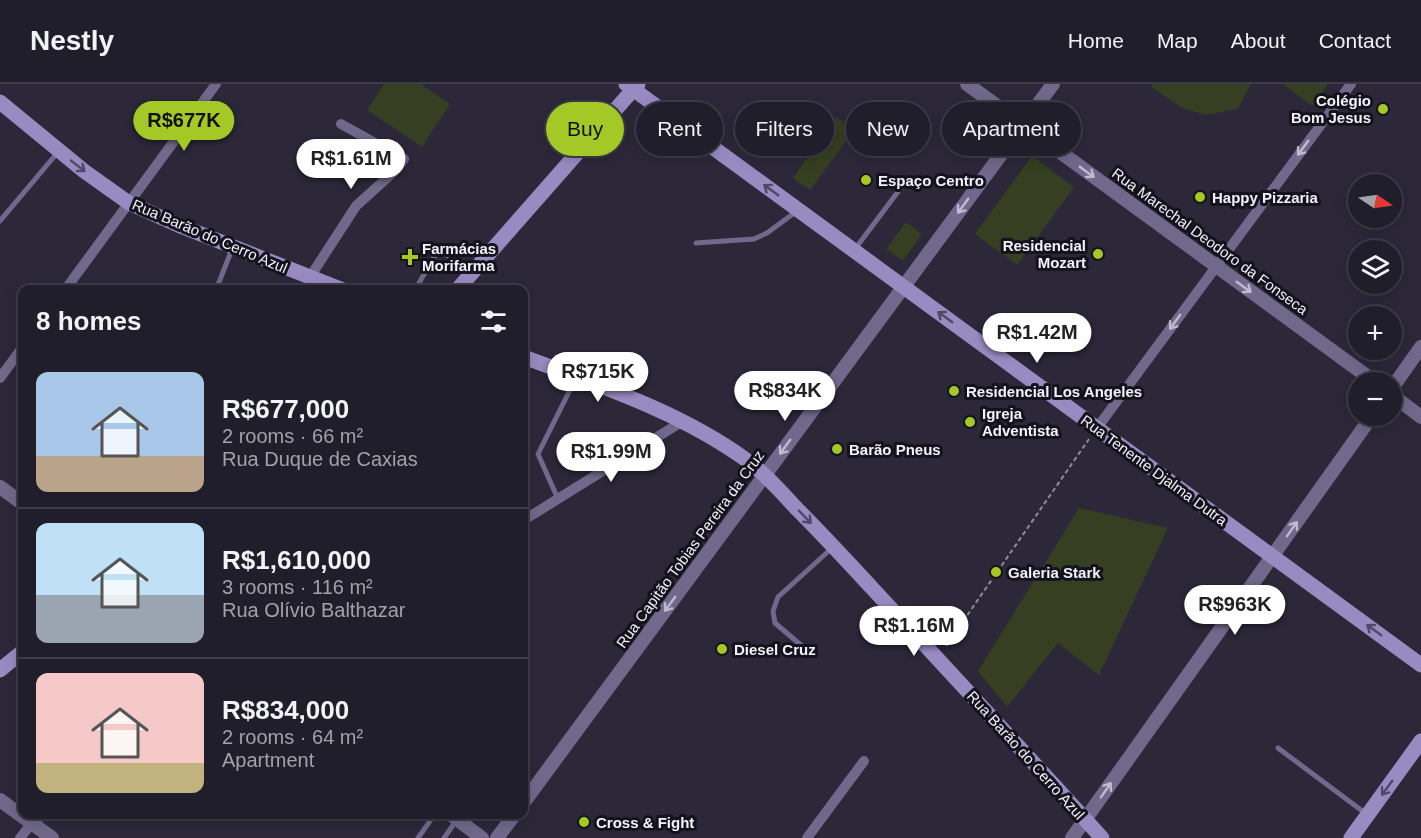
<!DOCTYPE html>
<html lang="en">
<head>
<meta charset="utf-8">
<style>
  body { margin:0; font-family:Arial,sans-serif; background:#2d2b38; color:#f1f3f6; height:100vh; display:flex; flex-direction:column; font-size:22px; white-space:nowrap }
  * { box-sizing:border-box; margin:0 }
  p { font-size:20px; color:#a2a2a9 }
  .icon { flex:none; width:33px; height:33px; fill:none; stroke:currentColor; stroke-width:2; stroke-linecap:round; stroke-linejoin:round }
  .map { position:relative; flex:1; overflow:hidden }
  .panel { position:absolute; left:18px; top:201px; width:510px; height:534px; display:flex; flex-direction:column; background:#211e2c; border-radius:12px; box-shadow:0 3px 15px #0003,0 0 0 2px #3e3c48 }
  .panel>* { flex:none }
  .top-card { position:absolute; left:546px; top:18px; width:570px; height:54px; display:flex; gap:12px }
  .needle { width:39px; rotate:103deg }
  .fabs { position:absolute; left:1348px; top:90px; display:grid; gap:12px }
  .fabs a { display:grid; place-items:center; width:54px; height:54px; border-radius:50%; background:#211e2c; box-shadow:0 3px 15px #0003,0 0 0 2px #3e3c48; font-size:30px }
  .price { position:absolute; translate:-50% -51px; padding:0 14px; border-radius:21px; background:#fff; color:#222; font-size:20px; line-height:39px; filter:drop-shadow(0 2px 3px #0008) }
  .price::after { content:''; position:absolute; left:50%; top:36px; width:18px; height:14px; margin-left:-9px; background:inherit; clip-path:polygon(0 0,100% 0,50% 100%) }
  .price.active { background:#a4c825; color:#111 }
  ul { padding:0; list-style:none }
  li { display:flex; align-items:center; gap:18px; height:150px; padding:0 18px }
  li+li { border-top:2px solid #3e3c48 }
  li span { display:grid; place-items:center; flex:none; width:168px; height:120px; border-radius:12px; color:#555 }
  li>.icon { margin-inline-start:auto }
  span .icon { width:72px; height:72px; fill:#fffc; stroke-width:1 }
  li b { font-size:26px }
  h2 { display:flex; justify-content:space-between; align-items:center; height:72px; padding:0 18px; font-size:26px }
  .tag { padding:0 21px; border-radius:27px; background:#211e2c; box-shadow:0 3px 15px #0003,0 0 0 2px #3e3c48; font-size:21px; line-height:54px }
  .tag.active { background:#a4c825; color:#111 }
  header { display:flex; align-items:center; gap:36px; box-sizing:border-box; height:84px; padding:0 30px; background:#211e2c; border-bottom:2px solid #3e3c48 }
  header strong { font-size:28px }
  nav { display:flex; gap:33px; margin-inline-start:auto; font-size:21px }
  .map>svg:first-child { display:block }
  .green { fill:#363f21 }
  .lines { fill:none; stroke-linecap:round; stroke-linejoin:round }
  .path { stroke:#8e8b9a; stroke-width:2; stroke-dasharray:4.5 3; stroke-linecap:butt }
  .service { stroke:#71698b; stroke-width:5 }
  .minor { stroke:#71698b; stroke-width:10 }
  .tertiary { stroke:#71698b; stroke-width:14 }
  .secondary { stroke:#988bc2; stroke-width:15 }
  .oneway { stroke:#bfbbcf }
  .oneway2 { stroke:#4f4866 }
  .poi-dot { fill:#a4c825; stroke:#14121b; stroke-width:2 }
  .labels { text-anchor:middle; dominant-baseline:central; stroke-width:6; stroke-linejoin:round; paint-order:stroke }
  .poi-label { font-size:15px; font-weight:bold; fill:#f3f1fd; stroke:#14121b; text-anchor:start }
  .street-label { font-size:15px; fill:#f3f1fd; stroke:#14121b }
</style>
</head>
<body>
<header>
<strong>Nestly</strong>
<nav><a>Home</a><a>Map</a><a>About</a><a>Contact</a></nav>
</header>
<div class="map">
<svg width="1421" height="754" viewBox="0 0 1421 754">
  <rect width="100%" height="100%" fill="#2c283a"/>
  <path class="green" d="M384,0H421L450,20L422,63L367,26Z
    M1153,0H1251L1238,25L1206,31L1182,24L1151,3Z
    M1283,0H1328L1312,22Z
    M836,33L854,46L810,106L793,94Z
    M1032,72L1074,103L1017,181L975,150Z
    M906,138L922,150L903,177L886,165Z
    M1079,424L1168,444L1099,591L1058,559L1007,623L978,587Z"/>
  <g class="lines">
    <path class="path" d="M946,562L1089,355"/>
    <path class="service" d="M655,25L643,44L642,52C653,67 670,51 682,43
      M0,137L58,68
      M696,159L754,155L767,149L797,127
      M855,165L903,101L911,97H931
      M419,199L436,170L440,169L445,170L472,186
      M216,206L232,165
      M558,415L538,370L576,294
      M809,568L775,539L773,527L778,513L832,464
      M1278,664L1365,729
      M418,754L435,730
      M444,754L456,737"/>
    <path class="minor" d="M310,193L356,122L398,84L404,75L341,40
      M65,206L216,0
      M0,294L22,264
      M1097,344L1351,0
      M524,436L683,337
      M20,754L32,739L45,730
      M807,754L864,677"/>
    <path class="tertiary" d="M967,0L1375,298
      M1392,304L1421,263
      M1392,311L1421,333
      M0,403L22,419
      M0,716L52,754
      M524,718L1053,0
      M450,730L482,754
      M497,754L515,730
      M1072,754L1372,332"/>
    <path class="secondary" d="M626,0L1421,581
      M0,18L84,87L129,119L178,141L343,206
      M457,206L638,0
      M524,273C600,302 678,327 745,375C765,389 781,408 797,425C823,451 847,477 872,504C949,587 1026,670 1102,754
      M0,586L22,568
      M1351,754L1421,657"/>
  </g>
  <defs><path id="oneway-shaft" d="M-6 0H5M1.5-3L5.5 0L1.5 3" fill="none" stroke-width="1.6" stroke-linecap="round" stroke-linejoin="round" transform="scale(1.5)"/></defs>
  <g class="oneway">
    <use href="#oneway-shaft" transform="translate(1303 64) rotate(126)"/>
    <use href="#oneway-shaft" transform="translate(1087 88) rotate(36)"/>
    <use href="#oneway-shaft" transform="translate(963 122) rotate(126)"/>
    <use href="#oneway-shaft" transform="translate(1244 203) rotate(36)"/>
    <use href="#oneway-shaft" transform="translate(1175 238) rotate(126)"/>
    <use href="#oneway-shaft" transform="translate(785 363) rotate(126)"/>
    <use href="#oneway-shaft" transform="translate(1292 445) rotate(-55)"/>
    <use href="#oneway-shaft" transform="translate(670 520) rotate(126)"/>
    <use href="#oneway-shaft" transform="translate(1106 706) rotate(-55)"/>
  </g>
  <g class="oneway2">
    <use href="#oneway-shaft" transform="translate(78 82) rotate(38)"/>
    <use href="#oneway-shaft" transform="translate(771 106) rotate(-144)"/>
    <use href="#oneway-shaft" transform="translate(945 233) rotate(-144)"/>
    <use href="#oneway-shaft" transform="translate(805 433) rotate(46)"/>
    <use href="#oneway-shaft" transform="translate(1374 546) rotate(-144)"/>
    <use href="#oneway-shaft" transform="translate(1387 704) rotate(126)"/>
  </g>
  <g class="poi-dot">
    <circle cx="1383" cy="25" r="6"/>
    <circle cx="866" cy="96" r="6"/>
    <circle cx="1200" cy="113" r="6"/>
    <circle cx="1098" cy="170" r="6"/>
    <path d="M407 164h6v6h6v6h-6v6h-6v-6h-6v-6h6z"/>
    <circle cx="954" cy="307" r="6"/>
    <circle cx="970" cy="338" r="6"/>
    <circle cx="837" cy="365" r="6"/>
    <circle cx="996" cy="488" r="6"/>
    <circle cx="722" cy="565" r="6"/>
    <circle cx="584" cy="738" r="6"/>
  </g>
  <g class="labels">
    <g class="poi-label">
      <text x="1371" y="16" text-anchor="end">Colégio<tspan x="1371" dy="17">Bom Jesus</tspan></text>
      <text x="878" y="96">Espaço Centro</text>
      <text x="1212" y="113">Happy Pizzaria</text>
      <text x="1086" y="161" text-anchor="end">Residencial<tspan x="1086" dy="17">Mozart</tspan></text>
      <text x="422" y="164">Farmácias<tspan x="422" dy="17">Morifarma</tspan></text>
      <text x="966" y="307">Residencial Los Angeles</text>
      <text x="982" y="329">Igreja<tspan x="982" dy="17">Adventista</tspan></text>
      <text x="849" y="365">Barão Pneus</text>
      <text x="1008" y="488">Galeria Stark</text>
      <text x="734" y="565">Diesel Cruz</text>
      <text x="596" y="738">Cross &amp; Fight</text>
    </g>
    <g class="street-label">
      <text transform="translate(210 152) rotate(23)">Rua Barão do Cerro Azul</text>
      <text transform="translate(1210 157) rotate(36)">Rua Marechal Deodoro da Fonseca</text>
      <text transform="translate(1154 386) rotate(36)">Rua Tenente Djalma Dutra</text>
      <text transform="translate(690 465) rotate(-54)">Rua Capitão Tobias Pereira da Cruz</text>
      <text transform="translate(1026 671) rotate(48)">Rua Barão do Cerro Azul</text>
    </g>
  </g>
</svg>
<div class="fabs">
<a><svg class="needle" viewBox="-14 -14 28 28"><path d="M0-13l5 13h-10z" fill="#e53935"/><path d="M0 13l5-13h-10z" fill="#a2a2a9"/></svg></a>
<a><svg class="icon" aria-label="layers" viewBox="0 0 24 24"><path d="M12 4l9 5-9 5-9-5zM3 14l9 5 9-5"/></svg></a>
<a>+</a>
<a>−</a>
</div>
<b class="price active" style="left:184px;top:68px">R$677K</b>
<b class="price" style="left:351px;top:106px">R$1.61M</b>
<b class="price" style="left:1037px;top:280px">R$1.42M</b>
<b class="price" style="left:598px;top:319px">R$715K</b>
<b class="price" style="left:785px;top:338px">R$834K</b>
<b class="price" style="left:611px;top:399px">R$1.99M</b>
<b class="price" style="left:1235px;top:552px">R$963K</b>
<b class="price" style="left:914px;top:573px">R$1.16M</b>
<div class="top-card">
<a class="tag active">Buy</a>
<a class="tag">Rent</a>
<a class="tag">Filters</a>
<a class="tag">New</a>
<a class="tag">Apartment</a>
</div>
<section class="panel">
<h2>8 homes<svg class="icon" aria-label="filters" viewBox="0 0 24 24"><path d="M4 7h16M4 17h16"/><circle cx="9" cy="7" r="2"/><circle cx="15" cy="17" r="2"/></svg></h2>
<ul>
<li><span style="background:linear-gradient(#a9c7e8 70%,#b9a48a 0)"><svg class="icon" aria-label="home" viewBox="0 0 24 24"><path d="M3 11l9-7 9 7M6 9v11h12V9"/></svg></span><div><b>R$677,000</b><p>2 rooms · 66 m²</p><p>Rua Duque de Caxias</p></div></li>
<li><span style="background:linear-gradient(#bfe0f5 60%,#9aa5b1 0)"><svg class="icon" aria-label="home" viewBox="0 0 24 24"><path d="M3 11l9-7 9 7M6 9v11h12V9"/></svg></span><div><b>R$1,610,000</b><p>3 rooms · 116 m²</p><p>Rua Olívio Balthazar</p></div></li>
<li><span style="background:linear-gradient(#f6c9c9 75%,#c2b280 0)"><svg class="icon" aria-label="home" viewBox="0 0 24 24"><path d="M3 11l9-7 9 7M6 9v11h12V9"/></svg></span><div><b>R$834,000</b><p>2 rooms · 64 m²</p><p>Apartment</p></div></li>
</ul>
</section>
</div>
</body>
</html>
